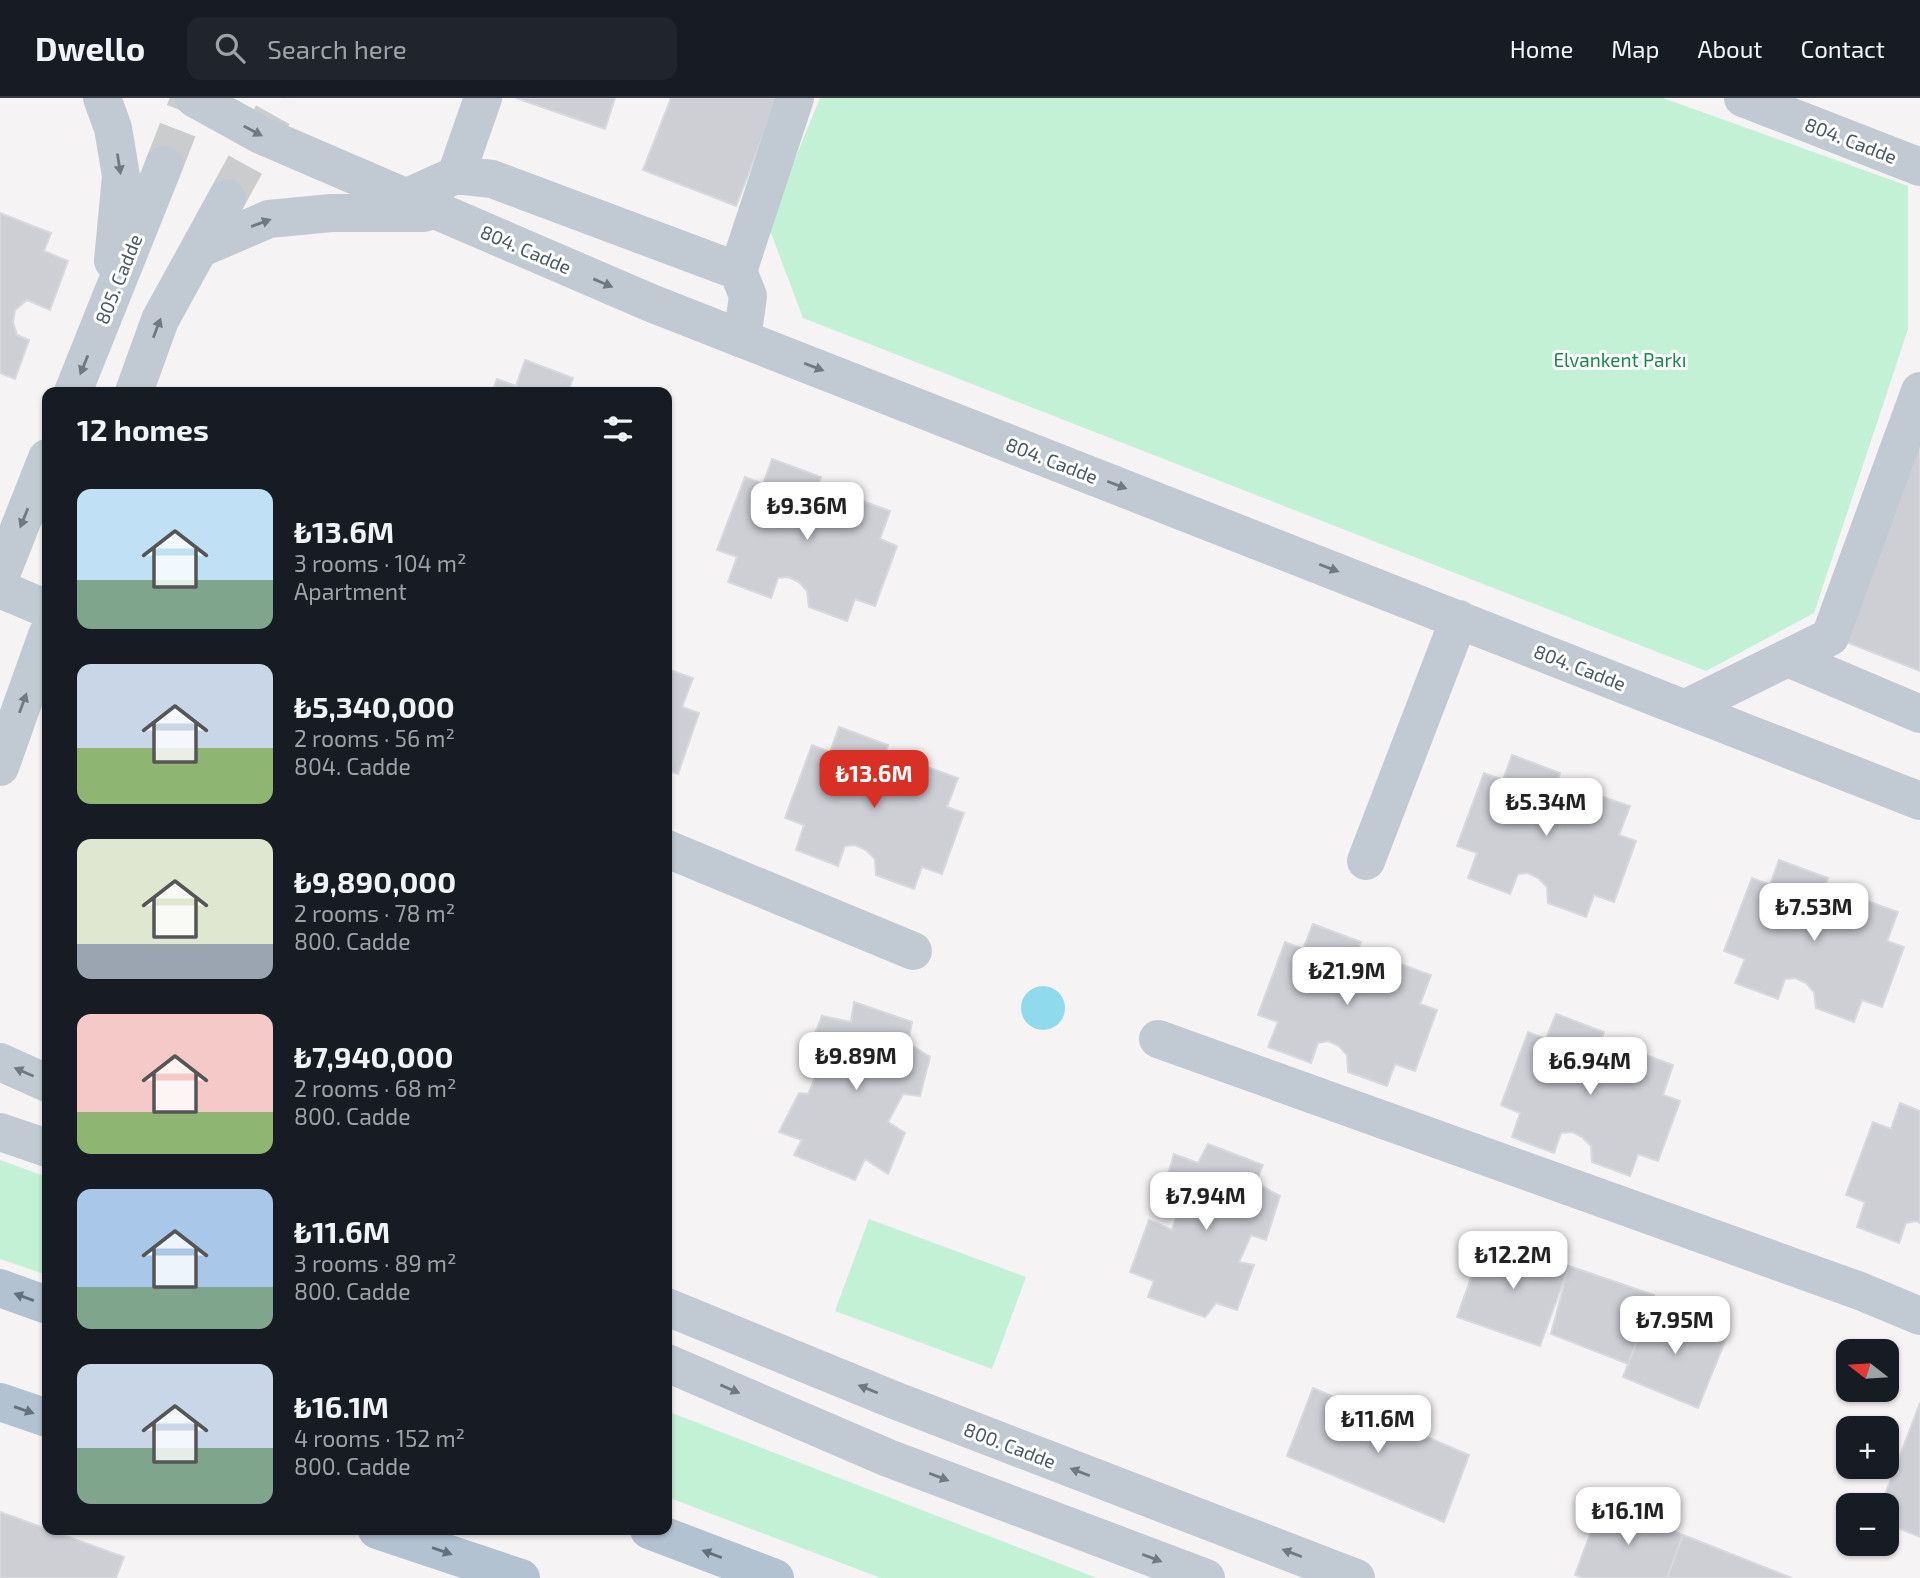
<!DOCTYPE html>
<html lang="en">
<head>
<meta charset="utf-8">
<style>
  body { margin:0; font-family:"Exo 2",sans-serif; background:#20242c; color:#f1f3f6; height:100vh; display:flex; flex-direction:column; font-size:26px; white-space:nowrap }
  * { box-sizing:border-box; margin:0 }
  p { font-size:23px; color:#9ea1a6 }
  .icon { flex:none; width:38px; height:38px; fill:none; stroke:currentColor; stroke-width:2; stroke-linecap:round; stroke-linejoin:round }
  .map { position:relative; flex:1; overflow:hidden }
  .panel { position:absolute; left:42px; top:289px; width:630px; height:1148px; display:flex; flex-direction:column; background:#171b24; border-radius:14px; box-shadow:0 2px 5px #0004 }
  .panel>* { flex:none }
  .needle { width:46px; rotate:287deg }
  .fabs { position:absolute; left:1836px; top:1241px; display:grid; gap:14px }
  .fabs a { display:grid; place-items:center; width:63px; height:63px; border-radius:14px; background:#171b24; box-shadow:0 2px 5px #0004; font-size:35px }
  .price { position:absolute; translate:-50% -60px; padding:0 16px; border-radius:14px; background:#fff; color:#222; font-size:23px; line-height:46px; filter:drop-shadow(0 2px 4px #0008) }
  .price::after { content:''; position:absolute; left:50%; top:42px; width:21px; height:16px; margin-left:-10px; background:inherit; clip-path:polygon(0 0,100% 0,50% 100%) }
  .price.on { background:#d93025; color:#fff }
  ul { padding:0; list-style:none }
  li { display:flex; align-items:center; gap:21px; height:175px; padding:0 35px }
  li span { display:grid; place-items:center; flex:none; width:196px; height:140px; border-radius:14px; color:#555 }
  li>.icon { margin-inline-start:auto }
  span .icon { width:84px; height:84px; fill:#fffc; stroke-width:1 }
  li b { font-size:30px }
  h2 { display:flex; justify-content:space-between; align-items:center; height:84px; padding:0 35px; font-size:30px }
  header { display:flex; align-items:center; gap:42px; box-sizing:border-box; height:98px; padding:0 35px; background:#171b24; border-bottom:2px solid #363941 }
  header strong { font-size:33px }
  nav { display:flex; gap:38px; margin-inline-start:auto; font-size:24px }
  .search { width:490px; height:63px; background:#20242c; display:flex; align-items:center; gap:18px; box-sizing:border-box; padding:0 24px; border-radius:14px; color:#9ea1a6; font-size:26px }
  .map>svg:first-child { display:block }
  .green { fill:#c3f1d5 }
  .water { fill:#90daee }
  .building { fill:#cdcfd5; stroke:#d7d9de; stroke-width:2 }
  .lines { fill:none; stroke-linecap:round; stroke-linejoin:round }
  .minor-tunnel { stroke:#caccce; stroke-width:38; stroke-dasharray:38 19; stroke-linecap:butt }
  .minor { stroke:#c1cad2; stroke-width:38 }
  .major { stroke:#b3c2d1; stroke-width:38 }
  .oneway { fill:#6e7983 }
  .oneway2 { fill:#64717d }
  .labels { text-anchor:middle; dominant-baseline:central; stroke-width:6; stroke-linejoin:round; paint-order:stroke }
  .street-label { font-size:19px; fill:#4a5661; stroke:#fff }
  .park-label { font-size:19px; fill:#17864f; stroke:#fff }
</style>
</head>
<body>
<header>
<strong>Dwello</strong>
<div class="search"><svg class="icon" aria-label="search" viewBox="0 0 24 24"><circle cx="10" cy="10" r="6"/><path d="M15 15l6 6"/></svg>Search here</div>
<nav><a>Home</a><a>Map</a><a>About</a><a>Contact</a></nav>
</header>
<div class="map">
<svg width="1920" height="1480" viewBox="0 0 1920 1480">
  <rect width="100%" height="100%" fill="#f5f3f3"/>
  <path class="green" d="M820,0H1663L1908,88V231L1814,515L1706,573L803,220L768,127Z
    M0,1062L47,1079V1177L0,1161Z
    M869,1121L1026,1179L992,1271L835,1213Z
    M667,1313L1097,1480H881L667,1399Z"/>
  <path class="water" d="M1021 910a22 22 0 1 1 44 0a22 22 0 1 1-44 0Z"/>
  <path class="building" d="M516,0H615L605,31Z
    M671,0H778L736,108L643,72Z
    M0,115L51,135L44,153L68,163L50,212L27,202L15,212L13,224L17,237L29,242L15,281L0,275Z
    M525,262L573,280L568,294H492L497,281L516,288Z
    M1920,322V573L1836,540Z
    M772,361L821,379L813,402L822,414L834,415L847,411L852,399L890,413L880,441L897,448L875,508L855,501L847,523L809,509L807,493L799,484L788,479L778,480L771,500L728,484L737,459L717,452L745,379L763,386Z
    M667,571L693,580L682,609L699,615L678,676L667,672Z
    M839,629L888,647L880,670L890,682L902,683L914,679L919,666L958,680L947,709L964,715L942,776L922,769L914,791L876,777L875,761L866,752L855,747L845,748L838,768L796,752L804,727L785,720L812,647L830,654Z
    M1512,657L1560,675L1552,698L1562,710L1574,711L1586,707L1591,695L1630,708L1619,737L1636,743L1614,804L1594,797L1586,819L1548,805L1547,789L1538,780L1528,775L1518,776L1510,796L1468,780L1477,755L1457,748L1484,675L1503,682Z
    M1779,762L1828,780L1819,803L1829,815L1842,816L1854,812L1859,800L1898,814L1887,843L1904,849L1882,909L1862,902L1854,924L1816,910L1814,894L1806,885L1795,880L1785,881L1778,901L1735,885L1745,861L1724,853L1752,780L1770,787Z
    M1313,826L1361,844L1352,866L1362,878L1375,880L1387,876L1392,863L1431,877L1420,906L1437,912L1415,973L1395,966L1387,988L1348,974L1347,957L1339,948L1328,943L1318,945L1311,965L1268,949L1278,924L1258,917L1285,844L1303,851Z
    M854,904L912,924L908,945L930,959L920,998L903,996L888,1024L905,1035L888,1076L865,1061L855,1082L794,1057L802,1042L779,1034L799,995L808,996L821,967L806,957L822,918L851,924Z
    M1556,916L1604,934L1596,957L1606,969L1618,970L1630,967L1635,953L1673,967L1663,997L1680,1003L1658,1063L1638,1056L1630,1078L1592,1064L1591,1048L1582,1039L1572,1034L1561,1035L1554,1055L1512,1039L1520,1015L1501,1007L1528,934L1546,941Z
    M1900,1005L1920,1013V1125L1917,1123L1906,1125L1899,1145L1857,1129L1865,1104L1846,1097L1873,1024L1891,1031Z
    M1208,1046L1263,1067L1256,1085L1280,1098L1266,1142L1251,1137L1239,1164L1254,1167L1237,1212L1216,1205L1205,1219L1148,1199L1154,1183L1130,1174L1149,1122L1172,1132L1180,1107L1161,1100L1174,1056L1198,1065Z
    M1486,1138L1569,1168L1540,1248L1457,1219Z
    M1569,1168L1654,1197L1628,1266L1551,1236Z
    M1652,1207L1727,1238L1698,1310L1623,1279Z
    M1313,1290L1469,1357L1444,1424L1287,1358Z
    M1920,1305V1439L1886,1425V1407H1881Z
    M1602,1404L1683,1437L1667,1480H1583L1575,1477Z
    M0,1414L124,1459L116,1480H0Z
    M1683,1437L1792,1480H1667Z"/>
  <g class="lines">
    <path class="minor-tunnel" d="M164,67L190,0
      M227,100L282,0"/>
    <path class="minor" d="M102,0L113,30L121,78L113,163
      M194,0L261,37L651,205L1920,703
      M1743,0L1920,69
      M456,77L483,0
      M405,100L456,77L492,81L738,173L748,198L742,241
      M199,151L269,121L331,115H424
      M738,173L795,0
      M73,294L164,67
      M134,294L160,222L227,100
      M0,479L47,360
      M0,491L47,511
      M1788,560L1920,616
      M1686,610L1830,539L1920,293
      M0,669L47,537
      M667,751L913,853
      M1366,763L1459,521
      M1158,941L1860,1193L1920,1218
      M0,964L47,985
      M0,1034L47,1050
      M667,1209L894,1302L1356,1480
      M667,1265L888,1360L1206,1480"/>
    <path class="major" d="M0,1190L47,1207
      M0,1304L47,1320
      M377,1432L521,1480
      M649,1432L775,1480"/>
  </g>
  <defs><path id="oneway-solid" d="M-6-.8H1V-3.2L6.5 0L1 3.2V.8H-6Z" transform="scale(1.75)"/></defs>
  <g class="oneway">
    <use href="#oneway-solid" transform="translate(253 33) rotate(28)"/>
    <use href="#oneway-solid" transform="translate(119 66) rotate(81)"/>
    <use href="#oneway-solid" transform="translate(261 125) rotate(-20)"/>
    <use href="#oneway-solid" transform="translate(603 185) rotate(23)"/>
    <use href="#oneway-solid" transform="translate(157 230) rotate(-69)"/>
    <use href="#oneway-solid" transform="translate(84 267) rotate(112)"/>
    <use href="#oneway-solid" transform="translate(814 269) rotate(21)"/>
    <use href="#oneway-solid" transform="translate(1117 387) rotate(21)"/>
    <use href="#oneway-solid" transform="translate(24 420) rotate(112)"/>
    <use href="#oneway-solid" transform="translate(1329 470) rotate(21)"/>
    <use href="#oneway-solid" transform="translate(23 605) rotate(-70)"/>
    <use href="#oneway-solid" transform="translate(24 974) rotate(-156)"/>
    <use href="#oneway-solid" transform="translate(730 1291) rotate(23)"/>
    <use href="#oneway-solid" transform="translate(868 1291) rotate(-158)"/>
    <use href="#oneway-solid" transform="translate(1080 1374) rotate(-159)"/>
    <use href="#oneway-solid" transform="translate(939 1379) rotate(21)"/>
    <use href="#oneway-solid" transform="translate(1292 1455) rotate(-159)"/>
    <use href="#oneway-solid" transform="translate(1152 1460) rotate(21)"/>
  </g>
  <g class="oneway2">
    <use href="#oneway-solid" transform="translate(24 1199) rotate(-160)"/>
    <use href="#oneway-solid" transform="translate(24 1312) rotate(19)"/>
    <use href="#oneway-solid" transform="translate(442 1453) rotate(19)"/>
    <use href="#oneway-solid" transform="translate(712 1456) rotate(-159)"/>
  </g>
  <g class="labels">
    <g class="street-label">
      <text transform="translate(1851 42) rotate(21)">804. Cadde</text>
      <text transform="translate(526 151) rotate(23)">804. Cadde</text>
      <text transform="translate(118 181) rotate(-68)">805. Cadde</text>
      <text transform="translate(1052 362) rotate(21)">804. Cadde</text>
      <text transform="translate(1580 569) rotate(21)">804. Cadde</text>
      <text transform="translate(1010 1347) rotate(21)">800. Cadde</text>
    </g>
    <g class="park-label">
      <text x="1620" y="261">Elvankent Parkı</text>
    </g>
  </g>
</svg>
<div class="fabs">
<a><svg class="needle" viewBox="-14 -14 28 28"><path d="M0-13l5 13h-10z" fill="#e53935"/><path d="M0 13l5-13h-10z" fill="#9ea1a6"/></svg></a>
<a>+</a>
<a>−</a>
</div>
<b class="price" style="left:807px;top:444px">₺9.36M</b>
<b class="price on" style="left:874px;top:712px">₺13.6M</b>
<b class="price" style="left:1546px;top:740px">₺5.34M</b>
<b class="price" style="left:1814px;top:845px">₺7.53M</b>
<b class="price" style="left:1347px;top:909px">₺21.9M</b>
<b class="price" style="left:856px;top:994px">₺9.89M</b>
<b class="price" style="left:1590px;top:999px">₺6.94M</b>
<b class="price" style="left:1206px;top:1134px">₺7.94M</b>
<b class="price" style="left:1513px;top:1193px">₺12.2M</b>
<b class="price" style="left:1675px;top:1258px">₺7.95M</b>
<b class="price" style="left:1378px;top:1357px">₺11.6M</b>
<b class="price" style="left:1628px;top:1449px">₺16.1M</b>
<section class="panel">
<h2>12 homes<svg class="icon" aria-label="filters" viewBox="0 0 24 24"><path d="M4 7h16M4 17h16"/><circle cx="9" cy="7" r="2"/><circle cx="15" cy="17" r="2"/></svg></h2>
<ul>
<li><span style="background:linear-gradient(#bfe0f5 65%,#7fa58c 0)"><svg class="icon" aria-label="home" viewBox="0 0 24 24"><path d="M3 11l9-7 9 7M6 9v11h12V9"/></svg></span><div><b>₺13.6M</b><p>3 rooms · 104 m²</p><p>Apartment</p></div></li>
<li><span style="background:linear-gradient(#c9d6e8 60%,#8fb573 0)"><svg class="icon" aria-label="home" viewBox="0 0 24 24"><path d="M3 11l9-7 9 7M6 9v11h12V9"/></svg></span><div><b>₺5,340,000</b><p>2 rooms · 56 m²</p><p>804. Cadde</p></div></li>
<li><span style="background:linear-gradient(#dfe7d0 75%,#9aa5b1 0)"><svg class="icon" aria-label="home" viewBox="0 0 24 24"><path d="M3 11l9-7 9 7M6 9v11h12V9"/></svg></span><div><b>₺9,890,000</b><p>2 rooms · 78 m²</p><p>800. Cadde</p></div></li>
<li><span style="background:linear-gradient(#f6c9c9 70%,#8fb573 0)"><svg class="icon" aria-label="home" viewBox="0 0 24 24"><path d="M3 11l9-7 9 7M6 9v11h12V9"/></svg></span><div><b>₺7,940,000</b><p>2 rooms · 68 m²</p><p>800. Cadde</p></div></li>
<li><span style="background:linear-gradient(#a9c7e8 70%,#7fa58c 0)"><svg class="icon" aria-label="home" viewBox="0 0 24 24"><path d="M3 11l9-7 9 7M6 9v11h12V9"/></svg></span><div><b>₺11.6M</b><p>3 rooms · 89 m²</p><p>800. Cadde</p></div></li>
<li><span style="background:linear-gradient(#c9d6e8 60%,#7fa58c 0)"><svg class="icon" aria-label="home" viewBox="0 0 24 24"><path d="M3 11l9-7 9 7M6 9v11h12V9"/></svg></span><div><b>₺16.1M</b><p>4 rooms · 152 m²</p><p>800. Cadde</p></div></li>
</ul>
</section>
</div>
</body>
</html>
